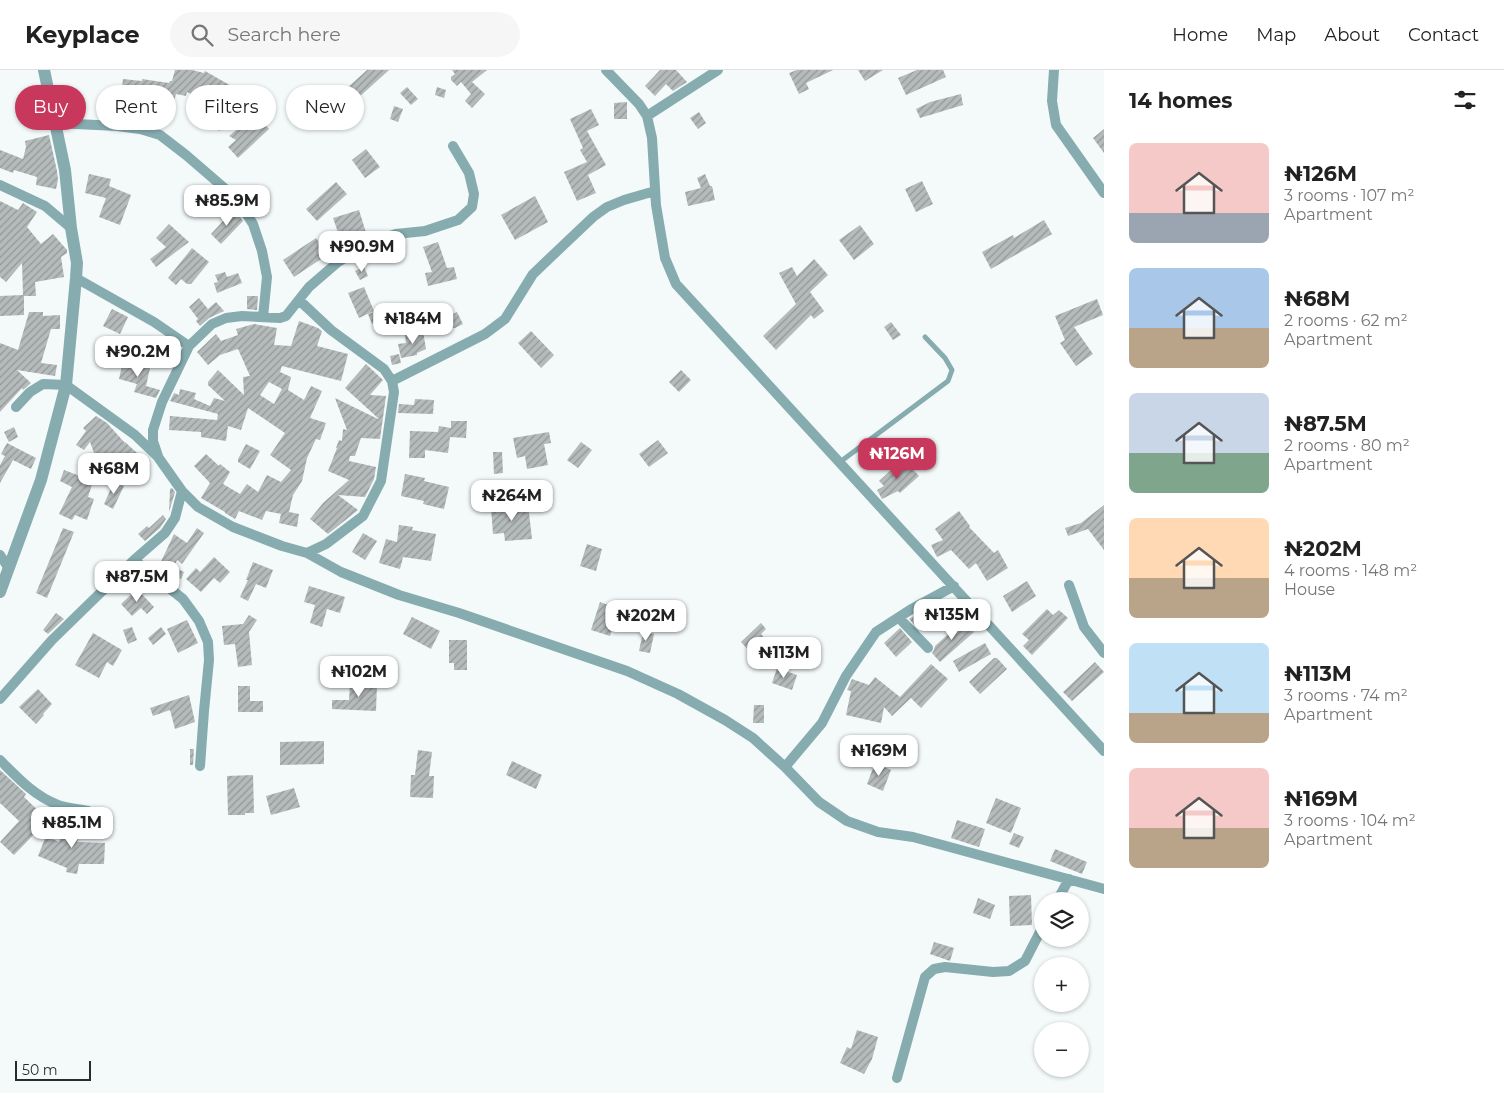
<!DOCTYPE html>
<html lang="en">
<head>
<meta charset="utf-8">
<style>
  body { margin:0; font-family:Montserrat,sans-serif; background:#f6f6f6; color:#222; height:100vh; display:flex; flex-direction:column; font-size:19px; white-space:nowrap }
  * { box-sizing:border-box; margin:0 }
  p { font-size:16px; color:#767676 }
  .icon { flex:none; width:28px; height:28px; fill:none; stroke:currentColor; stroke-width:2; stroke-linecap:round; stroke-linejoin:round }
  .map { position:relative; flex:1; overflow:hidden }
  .sheet { display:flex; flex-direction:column; background:#fff; width:400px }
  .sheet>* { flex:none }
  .top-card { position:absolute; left:15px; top:15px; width:475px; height:45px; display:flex; gap:10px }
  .fabs { position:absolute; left:1034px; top:822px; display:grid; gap:10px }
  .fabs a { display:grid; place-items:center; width:55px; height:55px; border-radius:50%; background:#fff; box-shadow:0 1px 4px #0004; font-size:25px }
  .scale { position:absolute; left:15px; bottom:12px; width:76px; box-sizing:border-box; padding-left:5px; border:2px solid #292b2b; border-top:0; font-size:14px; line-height:18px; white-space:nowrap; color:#292b2b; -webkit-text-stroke:4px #f4fafa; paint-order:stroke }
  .price { position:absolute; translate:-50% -42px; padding:0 11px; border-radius:10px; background:#fff; color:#222; font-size:16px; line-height:32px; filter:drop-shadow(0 1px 2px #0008) }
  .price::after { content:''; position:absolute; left:50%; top:30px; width:15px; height:11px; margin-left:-8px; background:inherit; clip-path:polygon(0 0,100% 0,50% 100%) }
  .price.selected { background:#c7385c; color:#fff }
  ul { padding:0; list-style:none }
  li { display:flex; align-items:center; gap:15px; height:125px; padding:0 25px }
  li span { display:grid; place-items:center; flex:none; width:140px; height:100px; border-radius:8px; color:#555 }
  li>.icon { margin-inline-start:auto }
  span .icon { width:60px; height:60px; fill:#fffc; stroke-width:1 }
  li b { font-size:21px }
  h2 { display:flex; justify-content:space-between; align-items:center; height:60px; padding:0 25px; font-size:21px }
  .pill { padding:0 18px; border-radius:22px; background:#fff; box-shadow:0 1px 4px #0004; font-size:18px; line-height:45px }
  .pill.selected { background:#c7385c; color:#fff }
  header { display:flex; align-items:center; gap:30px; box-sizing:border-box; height:70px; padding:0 25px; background:#fff; border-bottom:1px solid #e0e0e0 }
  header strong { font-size:24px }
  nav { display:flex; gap:28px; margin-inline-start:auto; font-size:18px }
  .search { width:350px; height:45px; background:#f6f6f6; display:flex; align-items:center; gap:12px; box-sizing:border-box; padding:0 18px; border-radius:28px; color:#767676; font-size:19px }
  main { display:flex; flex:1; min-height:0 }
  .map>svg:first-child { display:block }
  .building { fill:url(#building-hatch); fill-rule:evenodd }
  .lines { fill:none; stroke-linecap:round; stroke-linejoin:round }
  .service { stroke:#86acb0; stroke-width:5 }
  .minor { stroke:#86acb0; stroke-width:10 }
  .tertiary { stroke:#86acb0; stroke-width:12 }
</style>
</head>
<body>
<header>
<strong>Keyplace</strong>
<div class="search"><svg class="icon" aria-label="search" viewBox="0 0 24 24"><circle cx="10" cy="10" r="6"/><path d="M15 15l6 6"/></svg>Search here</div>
<nav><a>Home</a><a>Map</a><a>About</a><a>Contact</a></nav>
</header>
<main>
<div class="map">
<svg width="1104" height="1023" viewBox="0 0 1104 1023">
  <defs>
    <pattern id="building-hatch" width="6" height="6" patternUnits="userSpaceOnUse" patternTransform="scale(1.25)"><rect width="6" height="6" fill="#b5babb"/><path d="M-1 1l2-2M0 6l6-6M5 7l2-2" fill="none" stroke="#939798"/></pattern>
  </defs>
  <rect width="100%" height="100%" fill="#f4fafa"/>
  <path class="building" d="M175,0H192L204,3L205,1L242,22L238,28L247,33L269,59L238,88L228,77L236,70L229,66L246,52L230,41L220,61L204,53L213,35L187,22L186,26L176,24L173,34L160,31V33L121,26L123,9L142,11V9L169,13L170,11H172Z
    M367,0H389L346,39L336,28Z
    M452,0H487L472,12L485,24L472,38L465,31L471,24L461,12L457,16L451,10V7L455,4Z
    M660,0H676L687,12L673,21L666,14L655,26L645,16Z
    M797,0H833L806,13L809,19L799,24L789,3Z
    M858,0H883L865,11Z
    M917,0H943L946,7L906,25L898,8Z
    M407,17L418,29L411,35L400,23Z
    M437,17L446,20L444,28L435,25Z
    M961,24L963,35L920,48L916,39L930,32Z
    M627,32V49H614V33Z
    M394,36L403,39L398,52L390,49Z
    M591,39L599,55L587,61L606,95L588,105L596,123L577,131L564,102L587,92L580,80L583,78L570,49Z
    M699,42L706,53L698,59L690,48Z
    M1104,59V83L1093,68Z
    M49,65L57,101L58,110L56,119L36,115L37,107L14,100L13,103L0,98V80L23,89L26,77L25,71Z
    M366,79L380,97L365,108L352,90Z
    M89,104L111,109L109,116L131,125L120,155L99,147L106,128L85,123Z
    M705,104L710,116H712L715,130L688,136L685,122L701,118L697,108Z
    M922,111L933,134L916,142L905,119Z
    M336,112L347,124L317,151L306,139Z
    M535,126L548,152L515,170L501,145Z
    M0,131L18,140L23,133L37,142L27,157L41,174L53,164L67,180V183L61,187L64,207L35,212L36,226H24V245L0,246V226L23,225L22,193L6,212L0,207Z
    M234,139L243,151L221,174L211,164Z
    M359,140L367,166L342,174L333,148Z
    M1044,150L1052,164L991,199L982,182L1013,165L1014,168Z
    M169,154L189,172L156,197L150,189L166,177L156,168Z
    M860,155L874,174L854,190L839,170Z
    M316,168L327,185L294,207L283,190Z
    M438,172L447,198L454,197L457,209L428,216L425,203L432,202L423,177Z
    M192,178L209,192L191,214H187L181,209L176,215L168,208Z
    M814,189L828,205L810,222L824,241L814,249L811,245L776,280L763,266L796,234L779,203L792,197L797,206Z
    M364,197L368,206L360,210L355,201Z
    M225,202L227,207L238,203L242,213L217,223L214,213L218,212L215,205Z
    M364,217L374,241L359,248L348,223Z
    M247,226H258L257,240L247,239Z
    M199,228L208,239L216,232L224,241L209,248L200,256L196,251L198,249L189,237Z
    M1097,229L1103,245L1074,257L1093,284L1076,296L1060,273L1065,270L1055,246Z
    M398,234L402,247L380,255L379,251L372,254L368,244Z
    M112,239L128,247L120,264L103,256Z
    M29,242H43V246L60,245V259H51L41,293L57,295L55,306L17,300L31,313L23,320L22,318L0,342V273L18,280Z
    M457,242L463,254L455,258L437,259L436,248L447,247Z
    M299,251L318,258L322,261L317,276L348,284L341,311L282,296L280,302L291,307L288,320L304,330L311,316L322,321L310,348L326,353L320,370L316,369L307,388L302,411L293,425L289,442L299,444L297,457L279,453L281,444L266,441L262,450L239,441L235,449L225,443V442L201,428L210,413L194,396L206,384L219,396L220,394L230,402L223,414L240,424L247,414L258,422L267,405L281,412L291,400L270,385L285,363L248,338L241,360L228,356L226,371L201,367V362L169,360L170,346L217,350L218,344L170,331L174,323L179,325L180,319L196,323L194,329L210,336L214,328L225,331L208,315V312L218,300L244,325L243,307L250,306L238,279L220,285L208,295L197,282L216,264L221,271L238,265L236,259L254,254L277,258L274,275L291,276ZM269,312L282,319L274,334L260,325Z
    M891,252L901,265L893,270L884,257Z
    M423,261L426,279L417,283V285L401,288L398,274L406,273L405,265Z
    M531,261L554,285L541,298L518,273Z
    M140,266L160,272L156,284L137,278Z
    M399,284L401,293L392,295L390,286Z
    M123,291L150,298L146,316L160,320L156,328L134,322L137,314L119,309Z
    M366,294L383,310L370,325L386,326L380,369L361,368L355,386H350L349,391L376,397L374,409L365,427L338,425L358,440L328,464L310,449L323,433L349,410L328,401L337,378H336L339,370L342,371L343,359L347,360L335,328L378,349H379L345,318Z
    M681,300L691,310L679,322L669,312Z
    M415,329L434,330L433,344L398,343L399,334L414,335Z
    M96,346L107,353L125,373V372L137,383L128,393L118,383L97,391L90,372L84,380L76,375L86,361L83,358Z
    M451,351H467L466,368L450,367L448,383L425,380V388H409L410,361L438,362L439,356L451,358Z
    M14,357L18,367L9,372L4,362Z
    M549,362L551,373L544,374L548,395L527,399L525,386L517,388L513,368Z
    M658,370L668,383L649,397L639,384Z
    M581,372L592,380L578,398L567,390Z
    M7,373L36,388L31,399L13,390L0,413V395L5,386L1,384Z
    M246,374L260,381L250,399L238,392V389Z
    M493,382H502L503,403L494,404Z
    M903,389L919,406L900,423L898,421L882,429L877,420L884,416L879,411Z
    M64,400L93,411L88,427L94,429L87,450L75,445L72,450L59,444L72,417L60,411Z
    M405,404L425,408L424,411L449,417L444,439L423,434L424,431L401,426Z
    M114,412L124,416L113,439L104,434Z
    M172,418L175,422L169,442L170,419Z
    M528,434L532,469L505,471L504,463L493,464L491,438Z
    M1104,435V480L1088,459L1068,466L1065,458L1081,453Z
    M959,441L970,456L969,457L994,483L998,480L1008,498L987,511L976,493L969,499L951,480L937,487L931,475L943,470L935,459Z
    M163,445L166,449L160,458L145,471L138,464L147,456L149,458Z
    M399,455L413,457L412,460L436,464L431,491L403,487L400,499L379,493L386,469L397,472Z
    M63,458L74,462L47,528L36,523Z
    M197,458L204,463L182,494L177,490L174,497L184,502L181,509L158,498L174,464L187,473Z
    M363,463L377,471L365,490L352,482Z
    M587,474L602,479L596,501L580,496Z
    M214,487L230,502L220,513L214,508L201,522L186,509L196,498L200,502Z
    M253,492L273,500L266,518L256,514L248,531L240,527L248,510H246Z
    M1027,511L1036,526L1012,542L1003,526Z
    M309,516L345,527L340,543L327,539L322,557L310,553L315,535L304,532Z
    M137,519L154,537L147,544L141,538L132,546L121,534Z
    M600,532L619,539L610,566L591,560Z
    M926,539L932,546L917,557L909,549Z
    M1047,539L1053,545L1059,540L1068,548L1032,585L1023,576L1029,570L1022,564Z
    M56,543L64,549L48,564L43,560Z
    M249,545L257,550L249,562L252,595L238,597L235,574L224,575L222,556L243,554Z
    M412,547L440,561L431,579L403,564Z
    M187,550L198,573L178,583L167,559Z
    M964,550L974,562L940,592L932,583L934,580L935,576Z
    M761,553L766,559L761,564L767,571L754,583H751L741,572Z
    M132,557L137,570L128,574L123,560Z
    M161,557L166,564L153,575L148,568Z
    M900,558L912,572L896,587L884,573Z
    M643,562L654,564L650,583L639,581Z
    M93,563L122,580L113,596L107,592L99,608L75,595Z
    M449,570H467V600H454V593H449Z
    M985,573L991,584L959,602L953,591Z
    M994,588H997L1007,599L980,624L969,612Z
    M1095,592L1104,602L1072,631L1063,622Z
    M931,594L948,609L921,638L911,628L892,646L884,637L881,653L846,645L851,621L847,620L852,609L869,615L875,607L900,627Z
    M777,598L797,605L792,620L772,613Z
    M350,613L377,614L376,641L332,639V630H349Z
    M238,616H250V631H263V642H238Z
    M38,619L52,634L43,644L44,645L36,654L19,637Z
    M189,625L195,652L175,659L170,640L153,646L150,638Z
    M754,635H764V653H753Z
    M324,671V694L280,695V672Z
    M190,679H194L193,695H190Z
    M418,680L432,682L429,706H434L433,728L410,727L411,705H415Z
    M512,691L542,705L536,719L506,705Z
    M875,693L891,700L883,721L867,714Z
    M0,700L26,724L24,727L48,750L14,785L0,772L19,751L0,733Z
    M253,705L254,743H245V745H228L227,706Z
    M294,718L300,737L271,745L266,726Z
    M996,728L1021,738L1011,763L986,753Z
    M68,747L84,753L77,772L105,773L104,794H79L77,804L66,802L67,798L38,786L46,766L59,772Z
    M957,750L985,759L979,777L951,768Z
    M1014,763L1024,767L1019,778L1009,774Z
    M1055,779L1087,792L1082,804L1050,791Z
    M1031,825L1032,855L1010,856L1009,826Z
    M978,828L995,835L990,849L973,843Z
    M934,872L954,878L950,891L930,884Z
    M857,960L878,967L872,989L864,1004L840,993L847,977L851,979Z"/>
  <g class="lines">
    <path class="service" d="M840,392L948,311L952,300L945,288L925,267"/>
    <path class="minor" d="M606,0L639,34L647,46L652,68L656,135L665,188L676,214L1104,681
      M1054,0L1052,31L1056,55L1104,123
      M647,46L718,0
      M55,53L117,56L140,59L160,65L186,85L237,129L253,154L262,181L267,207L263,247
      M0,115L45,136L71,158
      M76,208L154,252L189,276
      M299,230L331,260L384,299L392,311L394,322L381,411L363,446L326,474L307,483
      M392,311L485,264L505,249L533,204L593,147L607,137L624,130L655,121
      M16,337L30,322L43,314L66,315L135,365L158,387L182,421L198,437L233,457L282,476L307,483L341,502L399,525L459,543L627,601L678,624L725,650L753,668L785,697L819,732L847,751L878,762L913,767L1104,819
      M158,386L153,371V360L162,332L189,276L212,254L226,248L242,246L280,248L286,246L309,217L338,192L371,173L396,164L425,161L458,150L472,137L474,124L469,103L453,76
      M0,485L8,497
      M134,490L183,529L199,551L208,572L209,590L204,641L200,696
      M1069,515L1084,557L1104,583
      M899,548L928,578
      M0,629L52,570L134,490L165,463L175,448L182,421
      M0,690C17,707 34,726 58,735C67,738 78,739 88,741
      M785,697L822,653L846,606L876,562L910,540L954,516
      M1057,831L1069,809
      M897,1008L925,907L934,899L945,897L993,902L1009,901L1025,891L1042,858"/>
    <path class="tertiary" d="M0,522L41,410L66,315L76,208L77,193L71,158L65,100L44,0"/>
  </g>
</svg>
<div class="fabs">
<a><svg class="icon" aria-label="layers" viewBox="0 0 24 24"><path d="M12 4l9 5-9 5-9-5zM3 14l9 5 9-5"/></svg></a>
<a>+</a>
<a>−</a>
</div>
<div class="scale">50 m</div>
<b class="price" style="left:227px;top:157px">₦85.9M</b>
<b class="price" style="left:362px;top:203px">₦90.9M</b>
<b class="price" style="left:413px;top:275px">₦184M</b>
<b class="price" style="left:138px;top:308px">₦90.2M</b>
<b class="price selected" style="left:897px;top:410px">₦126M</b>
<b class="price" style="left:114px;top:425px">₦68M</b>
<b class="price" style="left:512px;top:452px">₦264M</b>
<b class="price" style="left:137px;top:533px">₦87.5M</b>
<b class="price" style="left:952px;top:571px">₦135M</b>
<b class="price" style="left:646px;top:572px">₦202M</b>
<b class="price" style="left:784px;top:609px">₦113M</b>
<b class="price" style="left:359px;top:628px">₦102M</b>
<b class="price" style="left:879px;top:707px">₦169M</b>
<b class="price" style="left:72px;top:779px">₦85.1M</b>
<div class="top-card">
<a class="pill selected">Buy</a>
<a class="pill">Rent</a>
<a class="pill">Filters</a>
<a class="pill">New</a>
</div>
</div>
<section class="sheet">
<h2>14 homes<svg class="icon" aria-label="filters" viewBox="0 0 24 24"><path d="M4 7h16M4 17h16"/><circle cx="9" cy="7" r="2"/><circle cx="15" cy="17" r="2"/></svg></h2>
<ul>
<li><span style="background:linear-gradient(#f6c9c9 70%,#9aa5b1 0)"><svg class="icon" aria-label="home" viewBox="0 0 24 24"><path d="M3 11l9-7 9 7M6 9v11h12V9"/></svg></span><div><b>₦126M</b><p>3 rooms · 107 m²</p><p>Apartment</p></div></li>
<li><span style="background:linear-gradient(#a9c7e8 60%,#b9a48a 0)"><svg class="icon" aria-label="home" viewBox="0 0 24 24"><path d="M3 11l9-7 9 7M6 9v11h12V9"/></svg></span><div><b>₦68M</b><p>2 rooms · 62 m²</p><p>Apartment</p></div></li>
<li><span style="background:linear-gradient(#c9d6e8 60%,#7fa58c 0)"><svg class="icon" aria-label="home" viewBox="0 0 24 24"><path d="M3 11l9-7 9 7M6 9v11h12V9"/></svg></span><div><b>₦87.5M</b><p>2 rooms · 80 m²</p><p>Apartment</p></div></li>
<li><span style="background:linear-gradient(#ffd9b3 60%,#b9a48a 0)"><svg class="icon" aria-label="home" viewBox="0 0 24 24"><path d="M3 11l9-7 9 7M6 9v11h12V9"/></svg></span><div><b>₦202M</b><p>4 rooms · 148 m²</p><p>House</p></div></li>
<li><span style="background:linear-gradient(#bfe0f5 70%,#b9a48a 0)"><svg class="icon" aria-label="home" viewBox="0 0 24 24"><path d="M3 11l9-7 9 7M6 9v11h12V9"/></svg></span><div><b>₦113M</b><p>3 rooms · 74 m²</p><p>Apartment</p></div></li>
<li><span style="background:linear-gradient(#f6c9c9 60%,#b9a48a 0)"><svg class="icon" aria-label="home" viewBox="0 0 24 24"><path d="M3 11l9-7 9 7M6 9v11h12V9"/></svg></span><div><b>₦169M</b><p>3 rooms · 104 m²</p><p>Apartment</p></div></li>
</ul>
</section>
</main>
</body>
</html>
